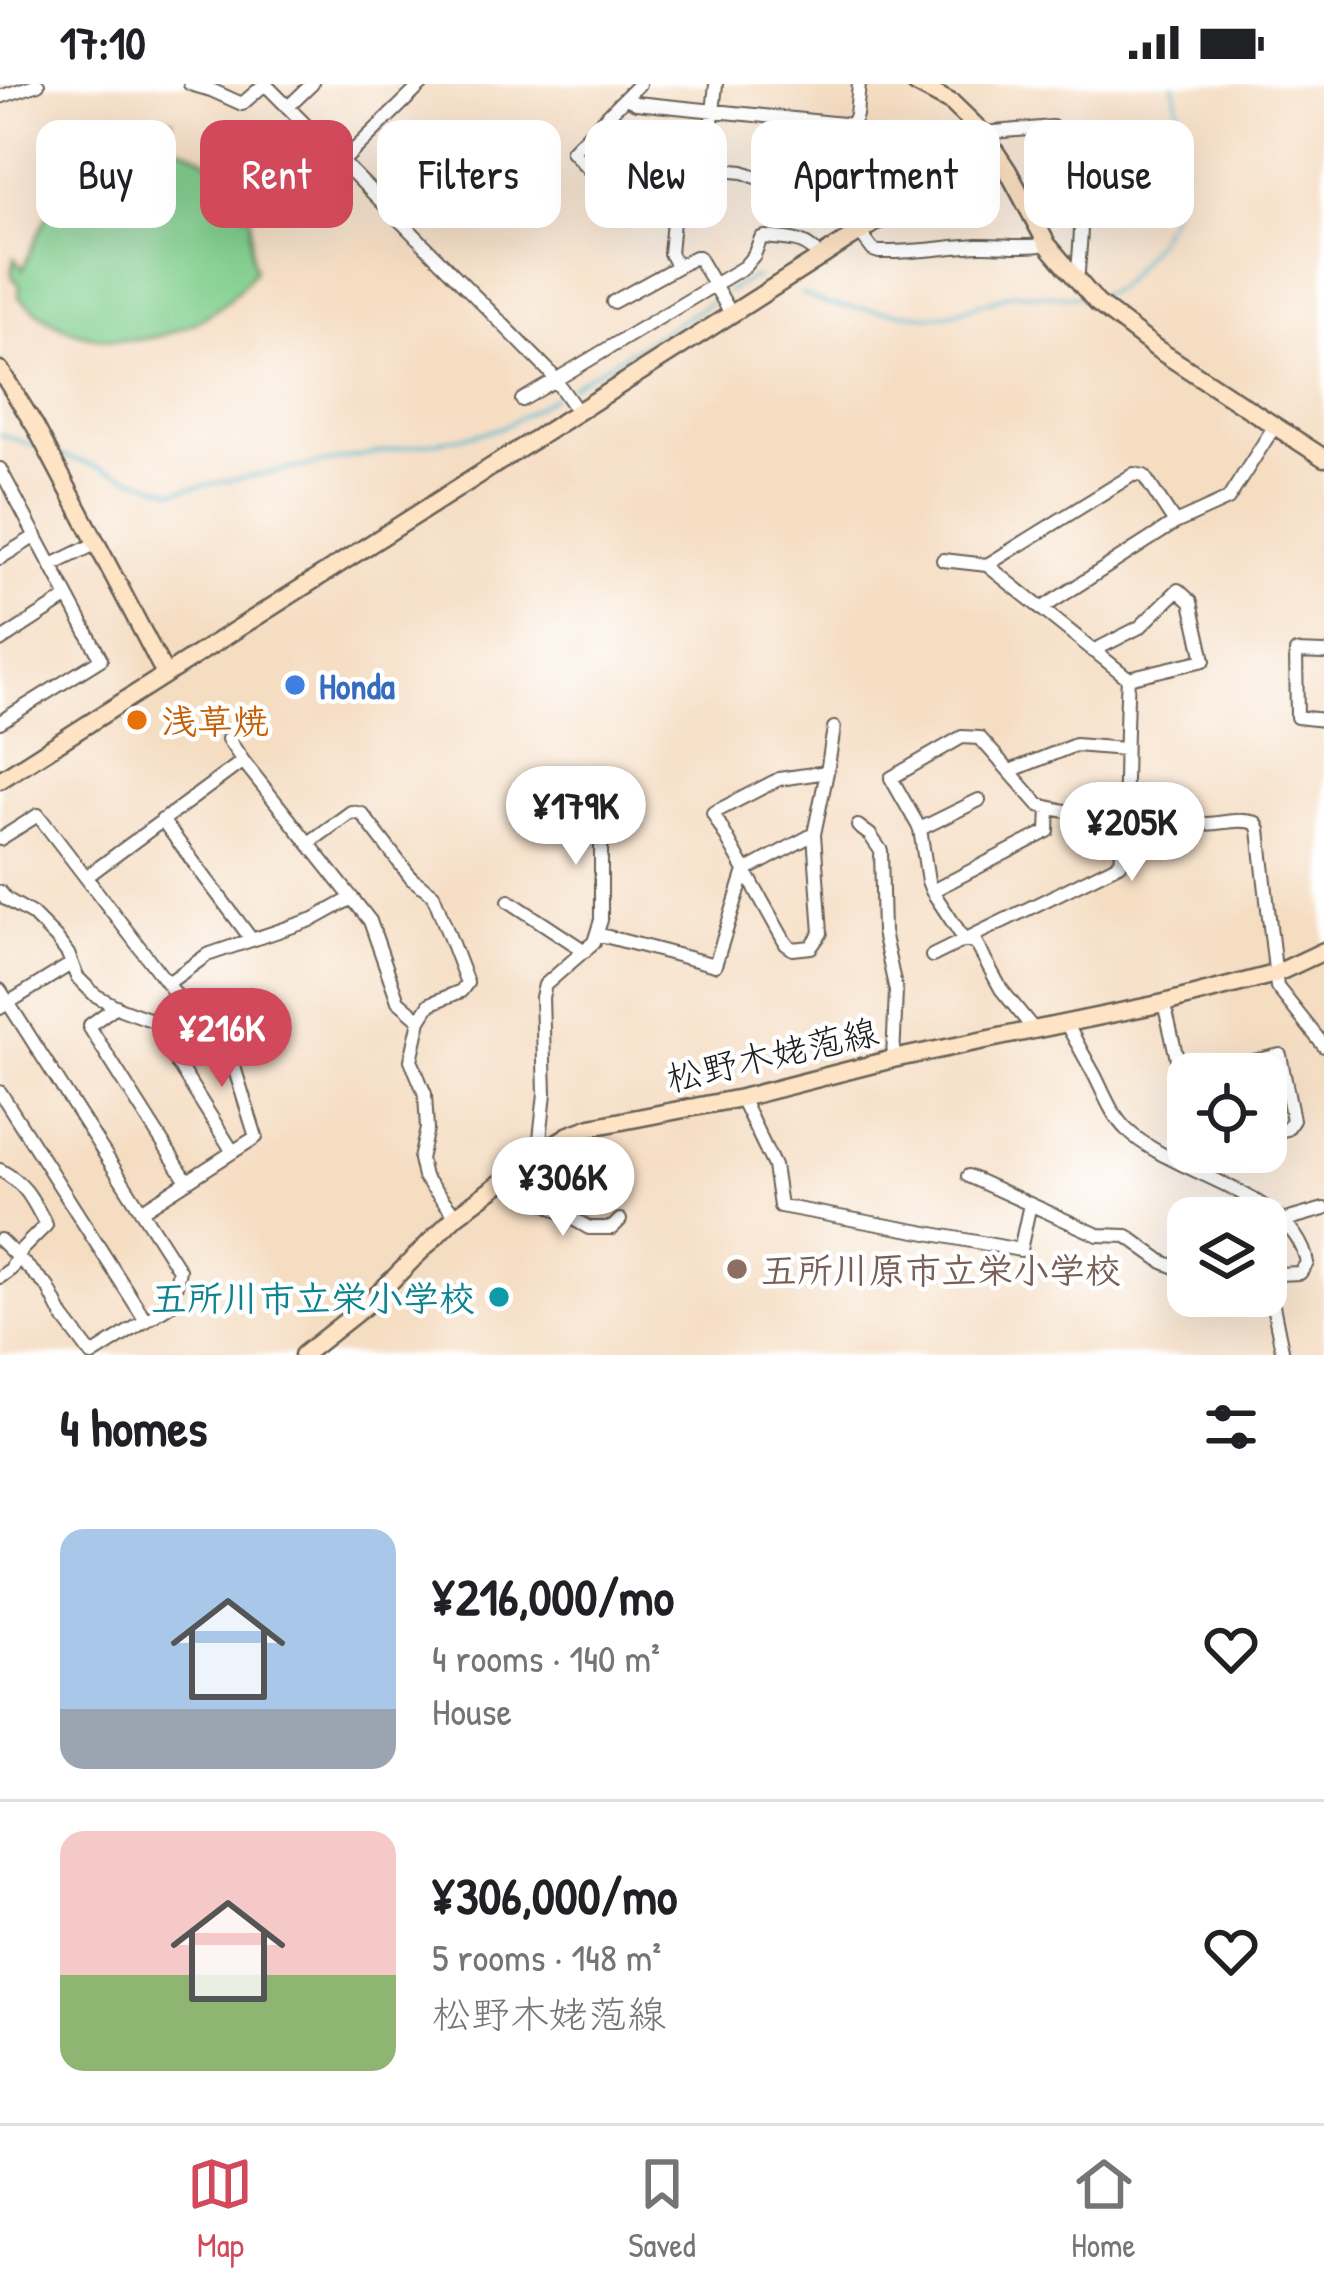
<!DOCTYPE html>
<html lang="en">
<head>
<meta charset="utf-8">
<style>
  body { margin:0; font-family:"Patrick Hand","Klee One",sans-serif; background:#f2f2f2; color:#202124; height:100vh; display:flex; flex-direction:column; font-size:45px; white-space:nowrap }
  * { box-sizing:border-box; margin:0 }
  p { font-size:39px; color:#757577 }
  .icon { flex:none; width:66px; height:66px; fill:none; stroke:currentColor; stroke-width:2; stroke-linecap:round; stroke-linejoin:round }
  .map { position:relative; height:1271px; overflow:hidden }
  .sheet { display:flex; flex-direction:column; background:#fff; flex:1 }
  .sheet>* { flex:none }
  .hud { position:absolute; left:36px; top:36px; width:1254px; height:108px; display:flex; gap:24px }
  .fabs { position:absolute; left:1167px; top:969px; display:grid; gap:24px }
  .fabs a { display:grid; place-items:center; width:120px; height:120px; border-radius:24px; background:#fff; box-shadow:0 12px 48px #0002; font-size:60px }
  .price { position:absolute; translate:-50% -102px; padding:0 27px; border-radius:42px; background:#fff; color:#222; font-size:39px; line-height:78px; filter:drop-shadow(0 3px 6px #0008) }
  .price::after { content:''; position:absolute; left:50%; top:72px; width:36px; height:27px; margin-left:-18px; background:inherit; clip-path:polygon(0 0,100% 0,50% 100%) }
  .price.current { background:#d1495b; color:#fff }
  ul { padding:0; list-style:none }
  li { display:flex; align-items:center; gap:36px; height:300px; padding:0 60px }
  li+li { border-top:3px solid #e0e0e0 }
  li span { display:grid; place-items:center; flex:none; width:336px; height:240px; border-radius:24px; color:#555 }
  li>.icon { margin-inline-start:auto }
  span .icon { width:144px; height:144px; fill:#fffc; stroke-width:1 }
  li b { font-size:51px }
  h2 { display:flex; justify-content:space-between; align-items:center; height:144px; padding:0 60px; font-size:51px }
  .pill { padding:0 42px; border-radius:24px; background:#fff; box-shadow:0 12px 48px #0002; font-size:42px; line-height:108px }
  .pill.current { background:#d1495b; color:#fff }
  .status { display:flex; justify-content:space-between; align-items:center; height:84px; padding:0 60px; background:#fff; direction:ltr }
  .status svg { height:33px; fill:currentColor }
  .menu { display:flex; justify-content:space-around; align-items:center; height:168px; border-top:3px solid #e0e0e0; background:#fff; font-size:33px; color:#757577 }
  .menu a { display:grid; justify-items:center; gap:6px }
  .menu .current { color:#d1495b }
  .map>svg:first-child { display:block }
  .pitch { fill:#82cf8e; stroke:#4f7655; stroke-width:3 }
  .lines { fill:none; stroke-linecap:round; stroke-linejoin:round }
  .stream { stroke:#50b7ce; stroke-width:3 }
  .street-casing { stroke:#686056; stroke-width:16 }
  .secondary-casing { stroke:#686056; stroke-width:21 }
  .street { stroke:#fff; stroke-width:12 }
  .secondary { stroke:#fee4c5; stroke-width:16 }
  .shop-dot { fill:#3f7fe0; stroke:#fff; stroke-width:4.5 }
  .food-dot { fill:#e8710a; stroke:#fff; stroke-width:4.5 }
  .education-dot { fill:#8d6e63; stroke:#fff; stroke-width:4.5 }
  .culture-dot { fill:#0f9aa8; stroke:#fff; stroke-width:4.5 }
  .labels { text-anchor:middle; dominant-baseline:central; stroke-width:9; stroke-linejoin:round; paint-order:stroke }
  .shop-label { font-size:36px; font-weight:bold; fill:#366cbe; stroke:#fff; text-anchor:start }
  .food-label { font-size:36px; font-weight:bold; fill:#c56008; stroke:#fff; text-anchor:start }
  .street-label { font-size:36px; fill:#1c1c1c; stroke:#fff }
  .education-label { font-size:36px; font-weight:bold; fill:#785e54; stroke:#fff; text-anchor:start }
  .culture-label { font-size:36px; font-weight:bold; fill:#0d838f; stroke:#fff; text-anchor:end }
</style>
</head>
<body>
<div class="status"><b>17:10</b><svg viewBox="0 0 49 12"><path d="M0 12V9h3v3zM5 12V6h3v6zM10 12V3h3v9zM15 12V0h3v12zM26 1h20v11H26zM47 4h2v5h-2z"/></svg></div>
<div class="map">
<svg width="1324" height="1271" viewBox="0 0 1324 1271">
  <rect width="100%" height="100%" fill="#fff"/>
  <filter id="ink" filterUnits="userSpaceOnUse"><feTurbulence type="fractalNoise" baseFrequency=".00833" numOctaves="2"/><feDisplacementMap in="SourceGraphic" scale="24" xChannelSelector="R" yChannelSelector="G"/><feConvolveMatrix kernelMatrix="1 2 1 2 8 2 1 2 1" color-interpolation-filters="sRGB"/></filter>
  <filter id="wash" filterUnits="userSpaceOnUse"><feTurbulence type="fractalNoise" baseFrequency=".004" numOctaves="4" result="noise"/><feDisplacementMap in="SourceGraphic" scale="48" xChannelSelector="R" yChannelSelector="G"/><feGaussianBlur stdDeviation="2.7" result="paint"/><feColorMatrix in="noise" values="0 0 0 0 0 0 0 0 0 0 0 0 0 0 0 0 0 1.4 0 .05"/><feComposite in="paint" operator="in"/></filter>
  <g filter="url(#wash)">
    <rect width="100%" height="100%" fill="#f5ddc2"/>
    <path class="pitch" d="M159,34L172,35L171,46H156L154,59C199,62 231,88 244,131L250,130C253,149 248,167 255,186C212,246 136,274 65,244C48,237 33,225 19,213L20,201L12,192L14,174L23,185C43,136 59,100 105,70L104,61L100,62L98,53L133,38Z"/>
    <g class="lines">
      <path class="stream" d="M727,208L751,194H757
        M802,210L829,221L928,232L949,230L1014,209L1085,213
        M1100,210C1120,207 1128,191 1141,176C1193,113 1187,75 1174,0
        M572,302L713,217
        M0,350L40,364
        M60,371L174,407L487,348L507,341L554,313"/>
    </g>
  </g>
  <g filter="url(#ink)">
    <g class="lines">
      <g class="street-casing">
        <path id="street" d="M190,0L211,6L242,20L265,0
          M265,0L549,287L578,328
          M639,0L572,67L609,107L612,108L643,79L743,88L779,102L824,105L856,31L859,0
          M0,13L38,0
          M626,14L636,19L853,41
          M288,23L312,0
          M983,49L1052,43C1089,94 1082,139 1077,198
          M343,77L422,0
          M707,85L716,0
          M860,149L873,166L879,168C913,169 945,163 978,161C1002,160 1024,165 1047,160
          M677,182L670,169L678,83
          M613,218L695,173H698L732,231
          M522,316L744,183L754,171L761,154L765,153C788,156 806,153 820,174
          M0,385L101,575L0,638
          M1175,439L1228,415L1274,343
          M0,474L36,452
          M943,476L987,481L1128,594
          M52,481L97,459
          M987,481L1134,390L1144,392L1175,439L1041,525
          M0,557L68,513
          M1093,567L1140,543L1178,506L1191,518L1204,576L1128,594
          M1324,569L1296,568L1297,633L1324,636
          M228,655L243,677
          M1010,687L1075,661L1124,665
          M827,688L814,750L821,849L811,863L793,865L786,860L713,729L779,695Z
          M827,688L834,644
          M162,736L252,856
          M858,742L870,751L881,767L883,848L896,907L893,975
          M920,745L979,716
          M0,755L38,731L190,929
          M310,758L351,728L362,730L412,795L433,810L467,899L461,907L430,920L420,936
          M86,793L243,677L352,814L314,835L207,871L168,899
          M932,807L1048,747L1049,724
          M0,808L6,815L32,830L56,854L68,870L77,893L95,911L121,925L223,962L229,967L256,1053L141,1127
          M352,814L370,837L398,917L420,936L411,976L425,1010L427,1045L420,1075L424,1093L456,1132
          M509,817L585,867
          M597,850L715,881L745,787L814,750
          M932,872L1121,779C1127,717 1124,656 1128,594
          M0,906L179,1186L172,1220L92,1271
          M1164,919L1188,1022
          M116,922L90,941V944L187,1097
          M0,924L71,880
          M1067,941C1076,957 1085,974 1094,990C1104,1009 1111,1031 1127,1046C1174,1091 1295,1109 1307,1179L1300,1189L1277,1190L1269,1202L1283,1271
          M179,947L172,971L233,1068
          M1035,947L1001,905L976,859L964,855L932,807L928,797L920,745L891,694L962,653L980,654L1039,721C1088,734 1149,739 1200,740C1219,741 1237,733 1256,739L1259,746L1277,903L1324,962
          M1195,990L1280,971L1293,1036L1287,1045L1266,1050
          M0,1008L146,1237
          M741,1014L774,1082L780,1122L1020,1166L1030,1120
          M542,1068L540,1055L545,1009L542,913L545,901L594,858L601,836V759L613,741
          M0,1086C27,1101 32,1115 46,1141L22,1165L11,1185L0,1193
          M513,1089L538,1115L589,1144H612L620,1136
          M968,1092L1098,1151L1127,1152L1163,1178L1188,1188
          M1282,1137L1324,1125
          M0,1156L48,1203L63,1233L92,1271"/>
      </g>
      <g class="secondary-casing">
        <path id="secondary" d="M916,0L952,19L983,49L1008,87L1047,160L1097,219L1157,265L1324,374
          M0,286L35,342L165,590
          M0,696L992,64
          M303,1271L370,1218L456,1132L542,1068L569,1051L591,1043L741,1014L893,975L1164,919L1275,890L1324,867"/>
      </g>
      <use href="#street" class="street"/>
      <use href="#secondary" class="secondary"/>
    </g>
  </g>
  <circle class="shop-dot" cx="295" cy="601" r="12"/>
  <circle class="food-dot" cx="137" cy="636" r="12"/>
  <circle class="education-dot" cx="737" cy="1185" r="12"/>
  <circle class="culture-dot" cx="499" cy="1213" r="12"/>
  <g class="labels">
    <g class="shop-label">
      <text x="319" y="601">Honda</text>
    </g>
    <g class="food-label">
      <text x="161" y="636">浅草焼</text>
    </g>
    <g class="street-label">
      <text transform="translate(772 970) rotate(-13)">松野木姥萢線</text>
    </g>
    <g class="education-label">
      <text x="761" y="1185">五所川原市立栄小学校</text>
    </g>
    <g class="culture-label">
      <text x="475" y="1213">五所川市立栄小学校</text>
    </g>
  </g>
</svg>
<div class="fabs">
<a><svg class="icon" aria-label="locate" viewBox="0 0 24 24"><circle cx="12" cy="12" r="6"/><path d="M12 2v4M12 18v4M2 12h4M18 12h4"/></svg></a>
<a><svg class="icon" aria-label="layers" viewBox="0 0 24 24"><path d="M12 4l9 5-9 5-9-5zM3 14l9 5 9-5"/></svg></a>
</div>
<b class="price" style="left:576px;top:784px">¥179K</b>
<b class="price" style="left:1132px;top:800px">¥205K</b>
<b class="price current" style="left:222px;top:1006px">¥216K</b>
<b class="price" style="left:563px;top:1155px">¥306K</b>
<div class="hud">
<a class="pill">Buy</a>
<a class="pill current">Rent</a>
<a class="pill">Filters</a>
<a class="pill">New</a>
<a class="pill">Apartment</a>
<a class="pill">House</a>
</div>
</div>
<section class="sheet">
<h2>4 homes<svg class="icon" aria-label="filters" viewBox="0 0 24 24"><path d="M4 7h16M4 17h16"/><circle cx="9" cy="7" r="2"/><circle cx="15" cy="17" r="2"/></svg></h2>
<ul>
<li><span style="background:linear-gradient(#a9c7e8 75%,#9aa5b1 0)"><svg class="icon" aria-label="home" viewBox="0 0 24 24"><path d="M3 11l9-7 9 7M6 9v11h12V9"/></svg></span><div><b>¥216,000/mo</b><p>4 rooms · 140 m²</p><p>House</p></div><svg class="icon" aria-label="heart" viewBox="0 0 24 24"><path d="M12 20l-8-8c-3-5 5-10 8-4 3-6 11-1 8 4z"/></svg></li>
<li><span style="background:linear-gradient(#f6c9c9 60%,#8fb573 0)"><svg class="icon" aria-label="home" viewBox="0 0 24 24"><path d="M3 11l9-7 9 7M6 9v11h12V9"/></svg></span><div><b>¥306,000/mo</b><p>5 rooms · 148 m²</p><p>松野木姥萢線</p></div><svg class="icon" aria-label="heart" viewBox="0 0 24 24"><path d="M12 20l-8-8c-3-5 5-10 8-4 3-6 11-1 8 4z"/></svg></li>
</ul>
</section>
<nav class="menu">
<a class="current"><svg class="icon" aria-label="map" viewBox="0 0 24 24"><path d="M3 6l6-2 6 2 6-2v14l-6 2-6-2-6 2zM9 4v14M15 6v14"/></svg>Map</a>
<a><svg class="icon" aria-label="saved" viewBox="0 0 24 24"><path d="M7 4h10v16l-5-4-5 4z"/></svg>Saved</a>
<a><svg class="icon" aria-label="home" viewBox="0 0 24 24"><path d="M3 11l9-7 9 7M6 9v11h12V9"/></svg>Home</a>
</nav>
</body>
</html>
